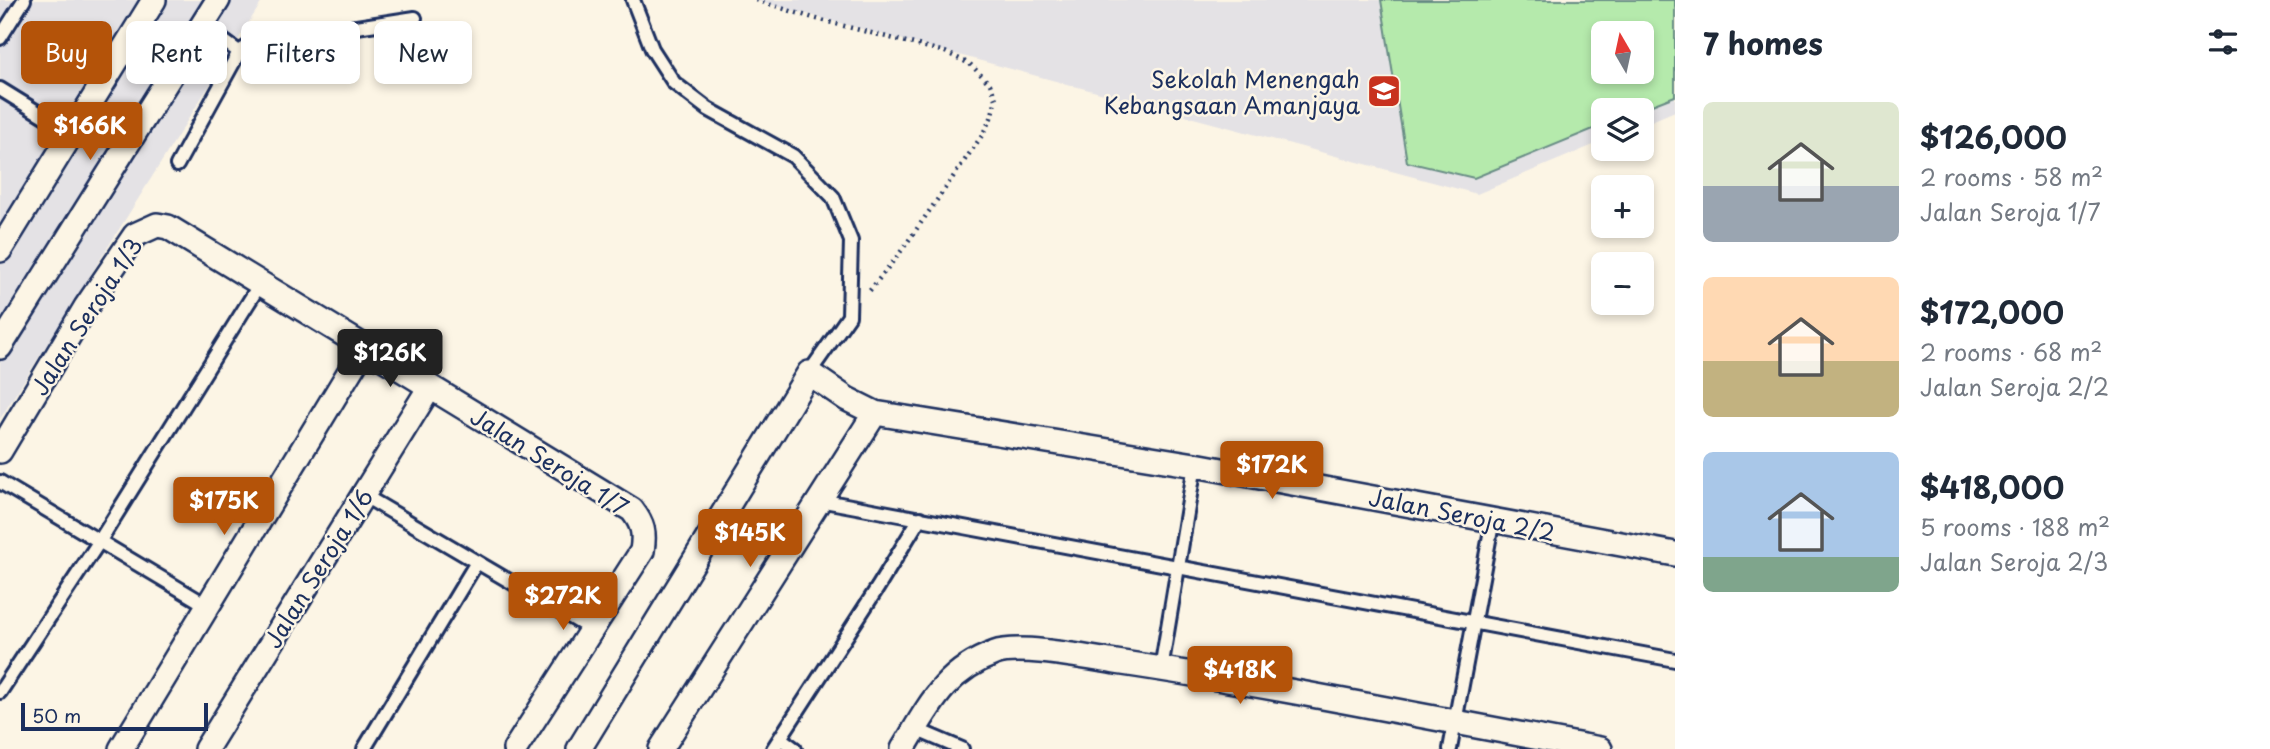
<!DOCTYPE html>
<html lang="en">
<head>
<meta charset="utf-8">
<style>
  body { margin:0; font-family:"Playpen Sans",sans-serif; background:#f6f6f7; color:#1f2937; height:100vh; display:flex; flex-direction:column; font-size:26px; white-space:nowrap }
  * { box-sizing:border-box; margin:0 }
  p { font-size:23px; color:#747a83 }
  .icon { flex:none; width:38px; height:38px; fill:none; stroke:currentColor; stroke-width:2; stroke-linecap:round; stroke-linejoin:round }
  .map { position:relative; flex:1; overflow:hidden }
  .drawer { display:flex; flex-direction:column; background:#fff; width:595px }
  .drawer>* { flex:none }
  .hud { position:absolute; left:21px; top:21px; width:665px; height:63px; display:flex; gap:14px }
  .needle { width:46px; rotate:351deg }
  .fabs { position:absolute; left:1591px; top:21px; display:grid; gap:14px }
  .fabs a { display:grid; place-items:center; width:63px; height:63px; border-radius:10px; background:#fff; box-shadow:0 4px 10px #0003; font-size:35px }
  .scale { position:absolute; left:21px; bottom:18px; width:187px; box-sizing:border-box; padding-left:7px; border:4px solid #1b2f5e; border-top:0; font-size:19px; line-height:24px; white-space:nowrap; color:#1b2f5e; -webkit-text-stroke:5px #fcf5e5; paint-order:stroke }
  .price { position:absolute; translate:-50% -60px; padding:0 16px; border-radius:7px; background:#b45309; color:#fff; font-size:23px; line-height:46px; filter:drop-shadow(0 2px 4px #0008) }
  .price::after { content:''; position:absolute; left:50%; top:42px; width:21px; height:16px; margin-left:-10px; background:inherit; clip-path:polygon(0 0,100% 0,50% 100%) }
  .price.active { background:#222; color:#fff }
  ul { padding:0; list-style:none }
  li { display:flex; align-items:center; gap:21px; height:175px; padding:0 28px }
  li span { display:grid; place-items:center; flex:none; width:196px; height:140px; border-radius:10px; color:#555 }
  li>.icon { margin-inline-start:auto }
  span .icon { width:84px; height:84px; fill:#fffc; stroke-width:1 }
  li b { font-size:30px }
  h2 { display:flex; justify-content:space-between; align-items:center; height:84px; padding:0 28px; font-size:30px }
  .tag { padding:0 24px; border-radius:10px; background:#fff; box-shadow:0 4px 10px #0003; font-size:24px; line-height:63px }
  .tag.active { background:#b45309; color:#fff }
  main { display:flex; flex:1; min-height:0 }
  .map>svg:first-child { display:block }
  .built { fill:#e4e2e5; fill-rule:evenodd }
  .green { fill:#b5eaac; stroke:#688c85; stroke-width:2; fill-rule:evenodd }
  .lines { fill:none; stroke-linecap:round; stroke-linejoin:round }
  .lane-casing { stroke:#1b2f5e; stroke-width:18 }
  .street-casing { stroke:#1b2f5e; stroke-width:28 }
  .path { stroke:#1b2f5e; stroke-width:4.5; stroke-dasharray:2 5; stroke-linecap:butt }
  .lane { stroke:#fcf5e5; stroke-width:12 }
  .street { stroke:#fcf5e5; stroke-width:23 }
  .labels { text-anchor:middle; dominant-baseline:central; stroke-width:5; stroke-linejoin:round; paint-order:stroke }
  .poi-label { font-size:23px; fill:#1b2f5e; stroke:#fcf5e5; text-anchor:end }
  .street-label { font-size:23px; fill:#1b2f5e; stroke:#fcf5e5 }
</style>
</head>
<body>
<main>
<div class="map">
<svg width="1675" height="749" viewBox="0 0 1675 749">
  <rect width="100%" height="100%" fill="#fcf5e5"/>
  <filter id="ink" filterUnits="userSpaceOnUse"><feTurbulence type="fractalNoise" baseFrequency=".0143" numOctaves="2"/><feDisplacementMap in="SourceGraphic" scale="14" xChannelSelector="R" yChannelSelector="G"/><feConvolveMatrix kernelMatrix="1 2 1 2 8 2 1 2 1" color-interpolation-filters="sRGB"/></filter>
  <g filter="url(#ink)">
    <path class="built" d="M0,0H263L0,419Z
      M754,0H1675V111L1642,125V110H1603V141L1477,194ZM1603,33H1642V72H1603Z"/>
    <path class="green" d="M1381,0H1675V96L1639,110H1603V125L1474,178L1407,162ZM1603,33H1642V72H1603Z"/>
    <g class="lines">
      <g class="lane-casing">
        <path id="lane" d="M633,0L652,49L674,83L708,109L793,156L833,197L851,241L849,316L809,373
          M0,38L24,0
          M239,52L253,43L415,18
          M0,89L73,134
          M177,165L239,52L202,25
          M0,482L208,606
          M363,495L591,629
          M819,500L1675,660
          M1161,669L1195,465
          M0,692L99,542L260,284
          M915,729L962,749
          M780,738L795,749
          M364,749L477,562
          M773,749L878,587L920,518
          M1450,749L1493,519"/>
      </g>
      <g class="street-casing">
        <path id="street" d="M0,250L154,0
          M0,347L218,0
          M0,451L86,307L135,235L157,225L168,227L632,510C643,524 645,533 642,551L515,749
          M121,749L364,348
          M206,749L430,387
          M579,749L809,373L847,399L875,413L1195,465L1675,554
          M661,749L875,413
          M903,749C929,706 945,671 995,653C1019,644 1089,658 1116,662C1278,686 1439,720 1600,749"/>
      </g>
      <path class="path" d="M756,0L813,18L945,52L970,64L990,84L996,99L991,118L981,137L902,250L867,294"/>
      <use href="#lane" class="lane"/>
      <use href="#street" class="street"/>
    </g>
  </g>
  <defs>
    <g id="school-square" transform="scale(1.75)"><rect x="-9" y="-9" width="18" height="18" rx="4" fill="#c8321e" stroke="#fcf5e5"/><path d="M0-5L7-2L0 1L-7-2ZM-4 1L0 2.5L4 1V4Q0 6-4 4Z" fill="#fff"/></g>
  </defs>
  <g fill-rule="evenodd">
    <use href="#school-square" x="1384" y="91"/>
  </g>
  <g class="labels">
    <g class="poi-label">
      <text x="1360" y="78">Sekolah Menengah<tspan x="1360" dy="26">Kebangsaan Amanjaya</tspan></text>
    </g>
    <g class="street-label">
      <text transform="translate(86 316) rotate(-57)">Jalan Seroja 1/3</text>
      <text transform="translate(550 461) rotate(32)">Jalan Seroja 1/7</text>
      <text transform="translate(1462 514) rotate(11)">Jalan Seroja 2/2</text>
      <text transform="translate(318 568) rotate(-58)">Jalan Seroja 1/6</text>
    </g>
  </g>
</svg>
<div class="fabs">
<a><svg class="needle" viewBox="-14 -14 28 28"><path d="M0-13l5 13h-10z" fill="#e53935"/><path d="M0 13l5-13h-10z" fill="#747a83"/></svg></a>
<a><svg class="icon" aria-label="layers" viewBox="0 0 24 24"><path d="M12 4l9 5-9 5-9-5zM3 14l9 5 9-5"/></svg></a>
<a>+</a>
<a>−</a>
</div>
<div class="scale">50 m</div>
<b class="price" style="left:90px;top:162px">$166K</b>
<b class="price active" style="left:390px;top:389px">$126K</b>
<b class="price" style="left:1272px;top:501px">$172K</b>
<b class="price" style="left:224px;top:537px">$175K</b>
<b class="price" style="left:750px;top:569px">$145K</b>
<b class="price" style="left:563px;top:632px">$272K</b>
<b class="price" style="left:1240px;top:706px">$418K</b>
<div class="hud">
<a class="tag active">Buy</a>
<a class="tag">Rent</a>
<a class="tag">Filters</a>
<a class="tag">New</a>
</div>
</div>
<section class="drawer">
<h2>7 homes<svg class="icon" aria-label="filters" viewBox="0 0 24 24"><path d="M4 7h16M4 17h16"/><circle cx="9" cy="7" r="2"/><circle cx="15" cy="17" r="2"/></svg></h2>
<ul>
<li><span style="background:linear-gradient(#dfe7d0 60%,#9aa5b1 0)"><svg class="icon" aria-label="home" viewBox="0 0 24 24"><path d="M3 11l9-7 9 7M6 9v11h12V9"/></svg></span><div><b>$126,000</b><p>2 rooms · 58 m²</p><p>Jalan Seroja 1/7</p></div></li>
<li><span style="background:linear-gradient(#ffd9b3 60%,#c2b280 0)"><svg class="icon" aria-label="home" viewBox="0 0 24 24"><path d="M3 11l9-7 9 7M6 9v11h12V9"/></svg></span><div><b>$172,000</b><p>2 rooms · 68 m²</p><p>Jalan Seroja 2/2</p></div></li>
<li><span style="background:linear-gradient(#a9c7e8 75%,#7fa58c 0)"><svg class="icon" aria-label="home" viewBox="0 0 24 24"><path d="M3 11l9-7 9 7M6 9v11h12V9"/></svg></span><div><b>$418,000</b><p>5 rooms · 188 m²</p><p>Jalan Seroja 2/3</p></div></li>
</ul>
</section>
</main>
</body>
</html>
